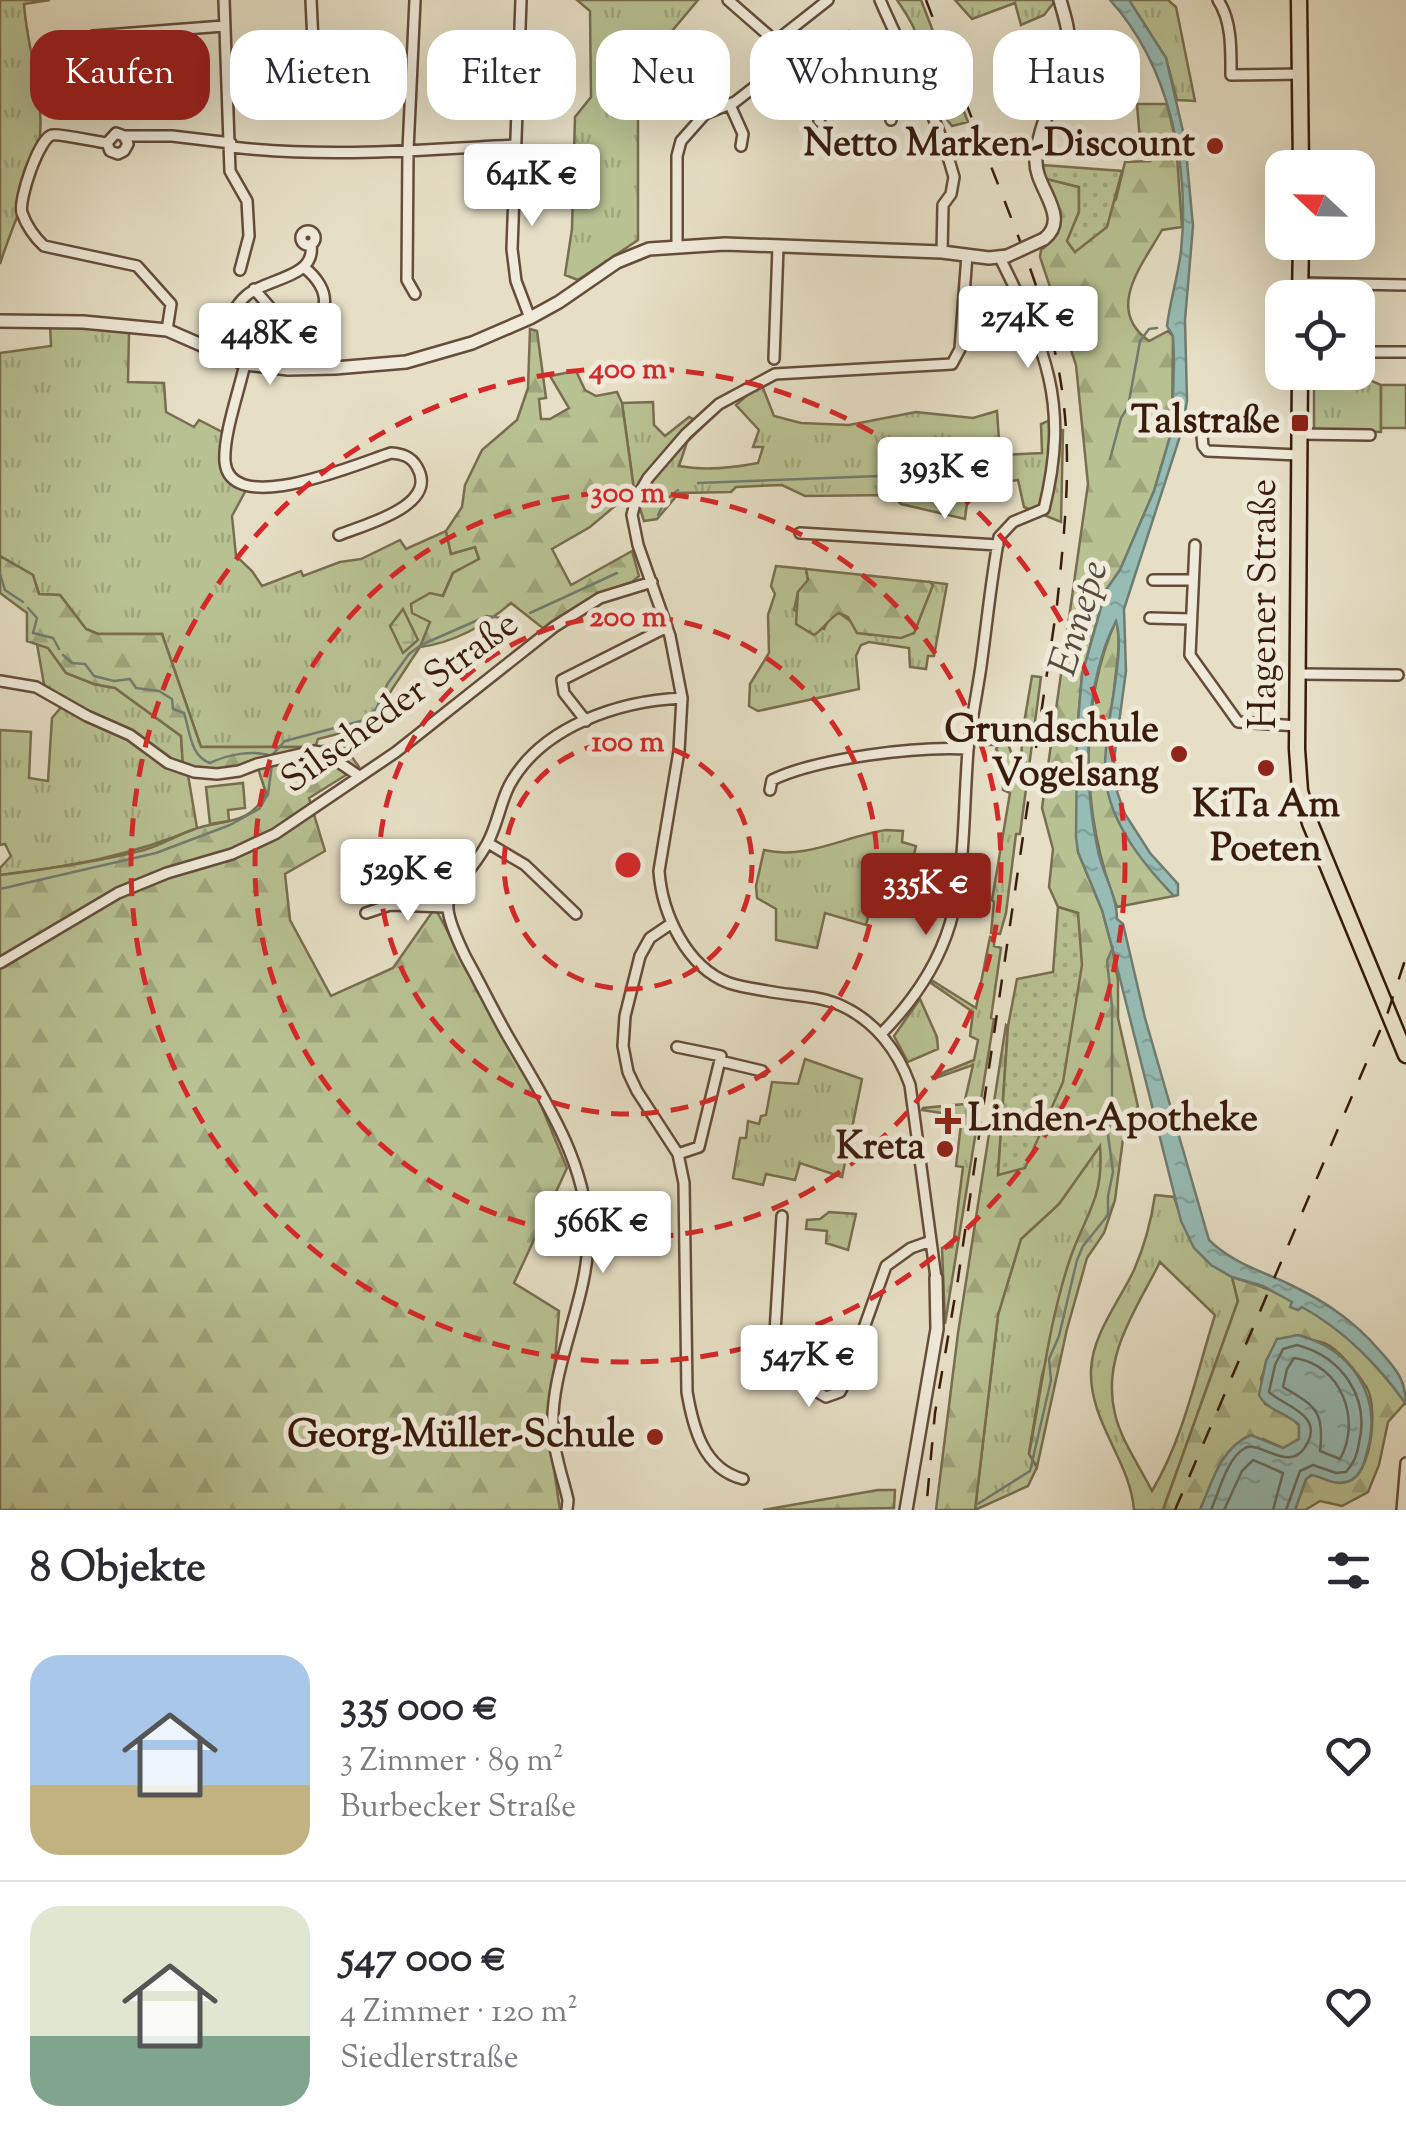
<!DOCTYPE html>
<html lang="de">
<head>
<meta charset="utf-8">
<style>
  body { margin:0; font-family:"Sorts Mill Goudy",serif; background:#f2f2f3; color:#2b2b33; height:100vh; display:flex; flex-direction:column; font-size:38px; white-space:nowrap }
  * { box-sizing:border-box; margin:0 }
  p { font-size:32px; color:#7c7c81 }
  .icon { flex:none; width:55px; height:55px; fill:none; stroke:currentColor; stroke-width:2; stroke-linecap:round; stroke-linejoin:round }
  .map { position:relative; height:1510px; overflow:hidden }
  .details { display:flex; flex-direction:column; background:#fff; flex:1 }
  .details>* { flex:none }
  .top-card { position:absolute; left:30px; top:30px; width:1348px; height:90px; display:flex; gap:20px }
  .needle { width:65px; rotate:292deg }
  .fabs { position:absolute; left:1265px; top:150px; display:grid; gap:20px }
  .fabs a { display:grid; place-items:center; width:110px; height:110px; border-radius:20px; background:#fff; box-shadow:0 10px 40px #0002; font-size:50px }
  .price { position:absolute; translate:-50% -85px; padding:0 22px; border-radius:10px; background:#fff; color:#222; font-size:32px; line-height:65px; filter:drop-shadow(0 2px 5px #0008) }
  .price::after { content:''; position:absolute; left:50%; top:60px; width:30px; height:22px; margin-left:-15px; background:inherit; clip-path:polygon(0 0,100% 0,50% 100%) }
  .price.active { background:#8f2418; color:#fff }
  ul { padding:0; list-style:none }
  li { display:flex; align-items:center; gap:30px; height:250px; padding:0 30px }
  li+li { border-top:2px solid #e1e1e2 }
  li span { display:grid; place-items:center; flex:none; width:280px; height:200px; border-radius:30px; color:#555 }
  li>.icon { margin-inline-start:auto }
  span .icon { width:120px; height:120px; fill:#fffc; stroke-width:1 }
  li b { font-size:42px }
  h2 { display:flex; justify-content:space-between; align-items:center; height:120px; padding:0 30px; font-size:42px }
  .tag { padding:0 35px; border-radius:30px; background:#fff; box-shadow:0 10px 40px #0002; font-size:35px; line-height:90px }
  .tag.active { background:#8f2418; color:#fff }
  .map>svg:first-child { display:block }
  .grass { fill:url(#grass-tufts); stroke:#796e4f; stroke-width:2.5; fill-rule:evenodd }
  .forest { fill:url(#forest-firs); stroke:#796e4f; stroke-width:2.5 }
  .wetland { fill:url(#wetland-marsh); stroke:#796e4f; stroke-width:2.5 }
  .garden { fill:url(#garden-dots); stroke:#796e4f; stroke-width:2.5 }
  .pitch { fill:#b8c192; stroke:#796e4f; stroke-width:2.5 }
  .water { fill:url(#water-ripples); stroke:#717c71; stroke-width:2.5 }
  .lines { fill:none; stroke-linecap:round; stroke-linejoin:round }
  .shore { stroke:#686c60; stroke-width:2.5 }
  .stream { stroke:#717c71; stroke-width:2.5 }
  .minor-casing { stroke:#654d3a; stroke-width:14 }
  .tertiary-casing { stroke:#654d3a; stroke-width:16 }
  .primary-casing { stroke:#3a1c0c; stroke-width:19 }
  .minor { stroke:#efead9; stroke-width:9 }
  .tertiary { stroke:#efead9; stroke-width:11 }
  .primary { stroke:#e6dfc5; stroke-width:14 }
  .rail { stroke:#3a1c0c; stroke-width:2.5; stroke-dasharray:18 18; stroke-linecap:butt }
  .tertiary-bridge-casing { stroke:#654d3a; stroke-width:16; stroke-linecap:butt }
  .tertiary-bridge { stroke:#efead9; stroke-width:11 }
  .ring { fill:none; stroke:#d62828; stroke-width:5; stroke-dasharray:18 12 }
  .poi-dot { fill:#8f2418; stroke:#efead9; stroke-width:4 }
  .labels { text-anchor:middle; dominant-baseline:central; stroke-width:10; stroke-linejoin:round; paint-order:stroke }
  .poi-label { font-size:38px; font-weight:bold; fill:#3a1c0c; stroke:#efead9; text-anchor:end }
  .street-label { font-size:38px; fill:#3a1c0c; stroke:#efead9 }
  .water-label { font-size:40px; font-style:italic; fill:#564c3f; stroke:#efead9 }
  .centre { fill:#d62828; stroke:#efead9; stroke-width:5 }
  .ring-label { font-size:30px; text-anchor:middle; font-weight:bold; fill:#d62828; stroke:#efead9; stroke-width:10; stroke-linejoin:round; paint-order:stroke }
</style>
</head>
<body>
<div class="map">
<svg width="1406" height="1510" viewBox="0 0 1406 1510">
  <defs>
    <pattern id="grass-tufts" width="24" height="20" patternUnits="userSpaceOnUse" patternTransform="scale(2.5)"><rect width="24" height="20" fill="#b8c192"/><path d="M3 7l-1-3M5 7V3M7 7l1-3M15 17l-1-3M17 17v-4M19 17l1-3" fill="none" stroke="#9fa57d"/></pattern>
    <pattern id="forest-firs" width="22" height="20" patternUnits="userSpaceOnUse" patternTransform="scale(2.5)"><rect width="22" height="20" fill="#b8c192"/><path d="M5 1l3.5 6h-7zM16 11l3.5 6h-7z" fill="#9fa57d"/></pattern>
    <pattern id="wetland-marsh" width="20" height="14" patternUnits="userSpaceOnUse" patternTransform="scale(2.5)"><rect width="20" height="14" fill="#b8c192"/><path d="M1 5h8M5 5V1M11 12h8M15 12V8" fill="none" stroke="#9fa57d"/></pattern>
    <pattern id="garden-dots" width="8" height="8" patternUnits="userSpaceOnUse" patternTransform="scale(2.5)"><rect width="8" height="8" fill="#b8c192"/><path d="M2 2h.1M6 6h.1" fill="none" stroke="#9fa57d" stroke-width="1.8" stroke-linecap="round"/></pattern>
    <pattern id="water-ripples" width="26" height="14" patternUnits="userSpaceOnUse" patternTransform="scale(2.5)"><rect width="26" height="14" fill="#96bcb5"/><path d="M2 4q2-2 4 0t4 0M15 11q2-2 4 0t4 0" fill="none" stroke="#82a19a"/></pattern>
  </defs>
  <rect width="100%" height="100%" fill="#e6dfc5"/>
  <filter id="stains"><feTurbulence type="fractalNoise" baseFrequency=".002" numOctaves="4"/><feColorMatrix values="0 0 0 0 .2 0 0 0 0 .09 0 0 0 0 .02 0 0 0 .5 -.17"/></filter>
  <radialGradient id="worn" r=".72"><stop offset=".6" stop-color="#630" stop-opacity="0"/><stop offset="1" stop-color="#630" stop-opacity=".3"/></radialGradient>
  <path class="grass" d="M0,0H50L24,4C27,50 46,98 39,144C33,184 12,225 0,264Z
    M577,0H698L667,37V59L677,107L638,109V240L578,280L565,275L572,229L575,117L591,97L590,11Z
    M897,0H921L968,122L952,126L942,113L921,56C921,36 908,16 897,0Z
    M955,0H1055V1L1044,15L1021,25L1015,3L972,19Z
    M1129,0H1168L1176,7L1195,101L1177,100L1166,58Z
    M849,31L857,34L873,72L867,77L863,71L843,83L846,89L829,91L807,63Z
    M50,323L129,332L128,382L164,383L166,412L194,427L199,420L226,434L223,436C217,460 227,477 246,490L232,516L236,556L252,571L262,586L301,571L303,576L340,562L361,559L400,540L406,549L446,531L451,554L475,547L479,559L453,573L420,647L368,726L318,739L315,747H201L162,634H98L86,629L60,595L39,594L33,575L0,556V353L51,346Z
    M1314,373H1354L1381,385V432L1314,430Z
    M761,383L774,416L801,423L849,425L916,412L973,418L997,411L1000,455L1042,453L1041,424L1050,420L1051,431L1063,430L1061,522L1024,507L1018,480L969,487L965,519L901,504L892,495L805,496L782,485L736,487L731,492L679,493L657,519L644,521L634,490L622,403L653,402L654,425L665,436L689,417L704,425L687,442L679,466C705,471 732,468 758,463L763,447H753L759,430L736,405Z
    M776,566L806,569L808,580L798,592L794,610L824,629L829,618L839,613L870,635C886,632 898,639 914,633L932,586L930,582L947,584L934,656H928L926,669L910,667L909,648L869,642L861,645L856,656L859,689L758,711L749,706L750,684L769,653L768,615L775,594L771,586Z
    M37,644L48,647L66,673L94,684L115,688L181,736L183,766L45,690Z
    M1032,676L1041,677L1020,834H1016L1006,913L1000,934L991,933L994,902L992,900L1010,793L1003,790V761L996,749L999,745H984L985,736L1006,738L1019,775H1021L1022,735Z
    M64,704C108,725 149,750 194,773L188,775L197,828C131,856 71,866 0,875V868L11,856L5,844L0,845V730L31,732L29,778L48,781L52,718Z
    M886,830L903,831L902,842L916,846L907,884L879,878L866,925L825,913L817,948L776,940V909L757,898L756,886L764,850C807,860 845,836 886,830Z
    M990,937L994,938V946L1001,948L991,1018L994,1019L945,1324L942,1248L952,1247L954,1238L963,1167L956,1166L962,1116L922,1110L923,1108L964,1104L973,1065L933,1079L932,1077L974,1060L978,1040L970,1036L973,1012L931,983L933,981L976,1008Z
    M920,999L937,1037L938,1049L908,1062L894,1036Z
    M805,1059L862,1079L842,1177L800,1163L795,1180L766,1174L763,1185L733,1178L740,1138H746L748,1121L759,1124L761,1116L766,1115L772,1082L798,1084Z
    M1101,1144V1186L1042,1375L1029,1453L1037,1467L1028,1486L975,1510L998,1315L1021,1239L1059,1204Z
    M1155,1195L1174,1197C1184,1231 1201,1259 1232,1277L1238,1301L1163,1510H1134C1130,1460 1089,1422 1091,1370C1092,1335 1120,1300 1134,1270C1145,1245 1151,1222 1155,1195ZM1160,1262L1215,1315C1196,1375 1184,1437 1152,1491C1140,1467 1121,1440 1115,1414C1101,1357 1136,1310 1160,1262Z
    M829,1212L856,1214L848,1250L826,1243L827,1231L806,1229L807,1220L820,1219Z"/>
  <path class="forest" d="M1137,104H1167L1176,142L1182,227L1162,230C1143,264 1104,309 1149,341L1168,331L1173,336L1172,430L1154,491L1120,570L1106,590L1082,675L1077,733L1078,852L1102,910L1112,947L1118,980V1018L1138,1107L1126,1116L1115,1200L1104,1233L1087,1258L1067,1329L1037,1467L1029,1454C1042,1388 1049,1320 1071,1256C1087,1212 1104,1197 1100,1146L1059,1204L1021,1239L998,1315L975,1510H936L958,1333L1006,1025L1008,1026L998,1174L1078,913L1058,907L1049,887L1053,849L1042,808L1088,484L1076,365L1040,257L1041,250C1070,229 1056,205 1043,178L1079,187V212L1067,241L1075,252L1116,199L1125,162L1150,161L1140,141Z
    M530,329L537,331L546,398L539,399L541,419H550L569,408L550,376L576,371L585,390L596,396L617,392L622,403L634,490L590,527L552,549L571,585L632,551L639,576L632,582L597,594L544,629L511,603C486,625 453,643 420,647L430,622L412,613L411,604L430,593L443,596L453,573L479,559L475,547L451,554L446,531L462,507L465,485L482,450L517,420L528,388Z
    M0,556L33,575L39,594L60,595L86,629L98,634H162L201,747H315L342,743L359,767L309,798L325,851L285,874L290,920L331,996L393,968L435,908L538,1098L567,1168L514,1283L559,1311L549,1435L560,1510H0V875C49,869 97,862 144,850C162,845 177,835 195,829C224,819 250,826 266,793L256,762L219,772L183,766L181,736L115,688L94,684L66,673L48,648L27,641V613L0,593Z
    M806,569L930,582L933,585L914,633L901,638L857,633L848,617L839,613C828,619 825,628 814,635L796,624L798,592L808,580Z
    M1116,620C1122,641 1116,668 1114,690C1101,793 1104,816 1174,896L1117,907C1082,817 1077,710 1116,620Z
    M1232,1277C1278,1290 1333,1317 1367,1353C1381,1368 1393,1386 1406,1402L1388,1422L1379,1465L1368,1492L1342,1506L1320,1501L1305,1510H1295L1306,1479L1312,1475C1325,1477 1334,1486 1349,1481C1372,1472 1378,1408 1367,1388C1359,1375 1339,1349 1324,1343C1311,1338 1290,1340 1277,1339L1261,1379L1265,1404L1290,1416L1299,1425V1439L1283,1448L1263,1439L1222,1460L1200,1510H1163L1238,1301Z
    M878,1490H895L894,1508L763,1510Z"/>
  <path class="wetland" d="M403,609L418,640L403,653L390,626Z"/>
  <path class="garden" d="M1042,165L1122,171L1107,227L1075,252L1067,241L1079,212V187L1043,178Z
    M1058,907L1078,913L1082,965L1063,1082L1025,1168L998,1175L1008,1026L1017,979L1053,972Z"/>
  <path class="pitch" d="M1381,385H1406V428H1381Z
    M243,783L245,808L228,810L229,821L210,824L206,787Z"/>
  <path class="water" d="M1110,0H1129L1166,58L1185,140L1193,226L1185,320L1187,401L1182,430L1124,609L1126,671L1114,760L1115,786L1125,814L1150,853L1178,884V895L1174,896C1141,862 1105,817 1105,768C1105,742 1110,716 1114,691C1117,669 1122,641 1116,621C1083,685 1083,781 1098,851C1103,874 1117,896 1117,919L1123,924L1145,1018L1209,1240C1232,1263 1264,1272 1291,1285C1326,1302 1354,1321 1379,1350C1395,1368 1406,1379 1406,1404C1377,1364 1345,1331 1302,1307L1298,1310L1290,1307L1292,1302L1263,1286L1232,1277L1211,1265L1194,1248L1181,1221L1112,947L1102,910L1078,852L1076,837L1077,733L1082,675L1106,590L1120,570L1154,491L1172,430L1174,361L1173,336L1167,326C1170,301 1178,276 1181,251C1190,165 1169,65 1110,0Z
    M1298,1335C1351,1349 1382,1394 1368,1448C1365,1460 1362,1476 1349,1481C1335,1487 1324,1477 1311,1475L1306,1479L1295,1510H1200C1212,1482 1221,1447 1251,1435L1283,1448L1299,1439V1425C1287,1413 1266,1410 1259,1395L1266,1361L1277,1339Z"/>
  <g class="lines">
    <path class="shore" d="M1294,1358C1341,1364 1362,1420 1340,1459L1320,1451C1325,1411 1315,1406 1283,1387L1287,1369Z
      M1211,1510C1219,1492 1227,1458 1245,1448C1262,1440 1291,1477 1308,1442C1322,1414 1282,1405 1269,1392L1275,1365L1283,1349L1297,1345C1342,1357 1370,1397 1359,1443C1357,1455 1354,1463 1346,1472L1336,1473L1313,1465L1300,1471L1286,1510
      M1224,1510L1242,1471L1253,1460L1283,1473L1273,1510"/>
    <path class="stream" d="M1110,459L1121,418L1128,407L1140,341L1149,329L1157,328
      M698,483L879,476L936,478L994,465
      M658,515L665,501L678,490
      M0,574L5,590L23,602
      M28,608L37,618L33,633L53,638L59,649
      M530,613L617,573
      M63,655L72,663L85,664L94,676L114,681L130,679L136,688L159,691L172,699L173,709L184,713C190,731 190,756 210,763C227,755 253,749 271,756L285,741L361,721L376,709L388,683L409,654L421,645L487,616L502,618
      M0,889L156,853L230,825L259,809L268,794L272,764
      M976,1505L1030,1471L1051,1380L1049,1359L1059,1336L1077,1260L1083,1246L1108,1215V1196L1113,1172L1108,1135L1112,1110V1006L1107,961L1113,947"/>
    <g class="minor-casing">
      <path id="minor" d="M224,0L230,171L247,201L249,236L240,270
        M311,0L313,42L321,60
        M521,0L512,249L516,281L530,318
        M728,0L775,41
        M880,0C905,58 937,115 954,177L951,194L943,205L942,252
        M1218,0C1232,21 1231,50 1231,75L1301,74
        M781,37L828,0
        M79,44L93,36L224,26
        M794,56L823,92L837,96L874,77L880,67L904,56
        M875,76L890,109L891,120
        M730,105L743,134L741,146
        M819,121L829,95
        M124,136H172L231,143
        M107,143L116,133L124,136L128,144L124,151L118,154L110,151L107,143C96,142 59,133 52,135C39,138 18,200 22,213C26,225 35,238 44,246L137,266L171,304L167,330
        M231,147C326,158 420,150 515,145
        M301 238a7 7 0 1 1 14 0a7 7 0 1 1-14 0Z
        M677,246V156L681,141L705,114L735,102L794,56L781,37L767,50L778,68
        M1300,283L1406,285
        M254,289L281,320L320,311L324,306C327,291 316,277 305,268
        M415,294L407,280L408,150L415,0
        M216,352C224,333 231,308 247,295C267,278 316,278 311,245
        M1358,352H1406
        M774,359L778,247
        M245,364C239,391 223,436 225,462C231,519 359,463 391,453C402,454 411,456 417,467C440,506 363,525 339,535
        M1201,426L1203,446L1207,451L1299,455
        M1300,434L1370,435
        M800,533L998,545
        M1195,545L1190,655L1238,722L1298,726
        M1153,580H1193
        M1150,618L1190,619
        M1299,674L1398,675
        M0,681L36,687L87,716L130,735L168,763L194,772L217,774L239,771L257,764L314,751L325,753L359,776
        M586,721L564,693L562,680L667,627
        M770,790L772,780C818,758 917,746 968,749
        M488,843L525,865L576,914
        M366,913L390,905L446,907
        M672,923L650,938L640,956L625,1016L623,1046L628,1072L637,1091L678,1154L684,1183L687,1392C693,1427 703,1469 743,1479
        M0,963L118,893L167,873L232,854L275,834L396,752L554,627L600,598L652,582
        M881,1034C973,941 959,869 968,750C971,722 977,694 981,666C987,623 991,580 999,537L1013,522L1044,509C1070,403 1046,350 1000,258
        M677,1047L721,1056L699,1147L678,1154
        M720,1061L762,1071
        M782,1216L773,1366L826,1397L840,1392L844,1384L886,1266L911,1248L931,1241
        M936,1278L910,1085C898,1051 875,1021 842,1006C819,995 791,996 767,991C755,989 741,987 729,983C686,967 662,913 659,871L679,751L682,698L670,636L638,545L632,515L636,499L648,478L686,434L719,404L775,374L952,364L960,349L967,255
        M567,1510L568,1500C563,1478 554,1454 553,1432C549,1365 591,1298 588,1229C584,1156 541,1094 506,1033C492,1008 480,983 466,958C430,884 453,903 487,844C497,826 500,804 509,786C541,726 619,701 682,698
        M1402,1510L1406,1463"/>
    </g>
    <g class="tertiary-casing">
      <path id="tertiary" d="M1044,239C1072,217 1034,187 1036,160C1038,121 1064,85 1068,46C1070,31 1064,15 1060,0
        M0,321L83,322L167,330L245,364L288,369L335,368L406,362L472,343L530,318L559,302L617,262L649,249L725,244L942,252L989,258L1007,256
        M906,1510L937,1329L936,1278"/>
    </g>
    <g class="primary-casing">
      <path id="primary" d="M1299,0L1301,168
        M1300,298L1301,242
        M1300,372L1297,749L1300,791L1310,823L1406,1055"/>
    </g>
    <use href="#minor" class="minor"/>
    <use href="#tertiary" class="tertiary"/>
    <use href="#primary" class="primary"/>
    <path class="rail" d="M926,0C949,60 972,119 996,179C1023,249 1054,322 1063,398C1072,468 1064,535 1057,605L958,1279L935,1413L926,1510
      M1175,1510L1388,1012L1406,957"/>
    <g class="tertiary-bridge-casing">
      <path id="tertiary-bridge" d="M1007,256L1044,239"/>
    </g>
    <use href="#tertiary-bridge" class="tertiary-bridge"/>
  </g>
  <g class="ring">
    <circle cx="628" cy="865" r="124"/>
    <circle cx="628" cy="865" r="249"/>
    <circle cx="628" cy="865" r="373"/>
    <circle cx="628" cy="865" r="497"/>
  </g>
  <g class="poi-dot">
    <circle cx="1215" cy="146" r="10"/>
    <rect x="1290" y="413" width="20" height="20" rx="5"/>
    <circle cx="1179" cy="754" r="10"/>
    <circle cx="1266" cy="768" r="10"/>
    <path d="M943 1106h10v10h10v10h-10v10h-10v-10h-10v-10h10z"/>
    <circle cx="945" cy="1149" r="10"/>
    <circle cx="655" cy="1437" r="10"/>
  </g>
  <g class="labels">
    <g class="poi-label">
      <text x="1195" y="146">Netto Marken-Discount</text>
      <text x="1280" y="423">Talstraße</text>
      <text x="1159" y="732">Grundschule<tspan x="1159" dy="44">Vogelsang</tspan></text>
      <text x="1266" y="807" text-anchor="middle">KiTa Am<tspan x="1266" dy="44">Poeten</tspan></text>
      <text x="968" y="1121" text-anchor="start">Linden-Apotheke</text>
      <text x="925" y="1149">Kreta</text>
      <text x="635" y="1437">Georg-Müller-Schule</text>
    </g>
    <g class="street-label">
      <text transform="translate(1266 604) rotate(-90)">Hagener Straße</text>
      <text transform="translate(401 704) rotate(-36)">Silscheder Straße</text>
    </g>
    <g class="water-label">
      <text transform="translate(1081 619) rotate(-73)">Ennepe</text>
    </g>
  </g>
  <circle cx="628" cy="865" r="15" class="centre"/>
  <g class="ring-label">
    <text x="628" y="378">400 m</text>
    <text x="628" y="502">300 m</text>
    <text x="628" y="626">200 m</text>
    <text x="628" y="751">100 m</text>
  </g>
  <rect width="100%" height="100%" filter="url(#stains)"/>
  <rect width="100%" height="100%" fill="url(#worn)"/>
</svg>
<div class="fabs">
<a><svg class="needle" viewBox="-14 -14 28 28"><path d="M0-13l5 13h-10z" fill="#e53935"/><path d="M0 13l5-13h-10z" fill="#7c7c81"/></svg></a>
<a><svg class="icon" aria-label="locate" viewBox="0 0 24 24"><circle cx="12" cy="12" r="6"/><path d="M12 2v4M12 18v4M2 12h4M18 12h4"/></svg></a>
</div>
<b class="price" style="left:532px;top:229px">641K €</b>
<b class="price" style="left:1028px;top:371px">274K €</b>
<b class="price" style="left:270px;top:388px">448K €</b>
<b class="price" style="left:945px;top:522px">393K €</b>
<b class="price" style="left:408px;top:924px">529K €</b>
<b class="price active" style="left:926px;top:938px">335K €</b>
<b class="price" style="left:603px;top:1276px">566K €</b>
<b class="price" style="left:809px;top:1410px">547K €</b>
<div class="top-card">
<a class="tag active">Kaufen</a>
<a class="tag">Mieten</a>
<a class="tag">Filter</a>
<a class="tag">Neu</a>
<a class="tag">Wohnung</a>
<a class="tag">Haus</a>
</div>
</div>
<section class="details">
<h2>8 Objekte<svg class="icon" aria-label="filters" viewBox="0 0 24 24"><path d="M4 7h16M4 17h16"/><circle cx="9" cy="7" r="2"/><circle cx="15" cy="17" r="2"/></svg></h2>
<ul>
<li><span style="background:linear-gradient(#a9c7e8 65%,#c2b280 0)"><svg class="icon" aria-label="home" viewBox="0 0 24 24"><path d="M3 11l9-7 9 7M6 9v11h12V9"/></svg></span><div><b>335 000 €</b><p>3 Zimmer · 89 m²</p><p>Burbecker Straße</p></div><svg class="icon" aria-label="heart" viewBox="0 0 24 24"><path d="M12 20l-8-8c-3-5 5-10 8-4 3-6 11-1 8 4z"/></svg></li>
<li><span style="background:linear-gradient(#dfe7d0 65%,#7fa58c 0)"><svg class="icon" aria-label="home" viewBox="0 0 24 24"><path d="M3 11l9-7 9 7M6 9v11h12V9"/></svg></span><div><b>547 000 €</b><p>4 Zimmer · 120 m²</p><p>Siedlerstraße</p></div><svg class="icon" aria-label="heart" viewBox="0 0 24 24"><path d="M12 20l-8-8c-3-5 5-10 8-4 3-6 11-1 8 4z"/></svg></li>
</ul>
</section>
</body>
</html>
